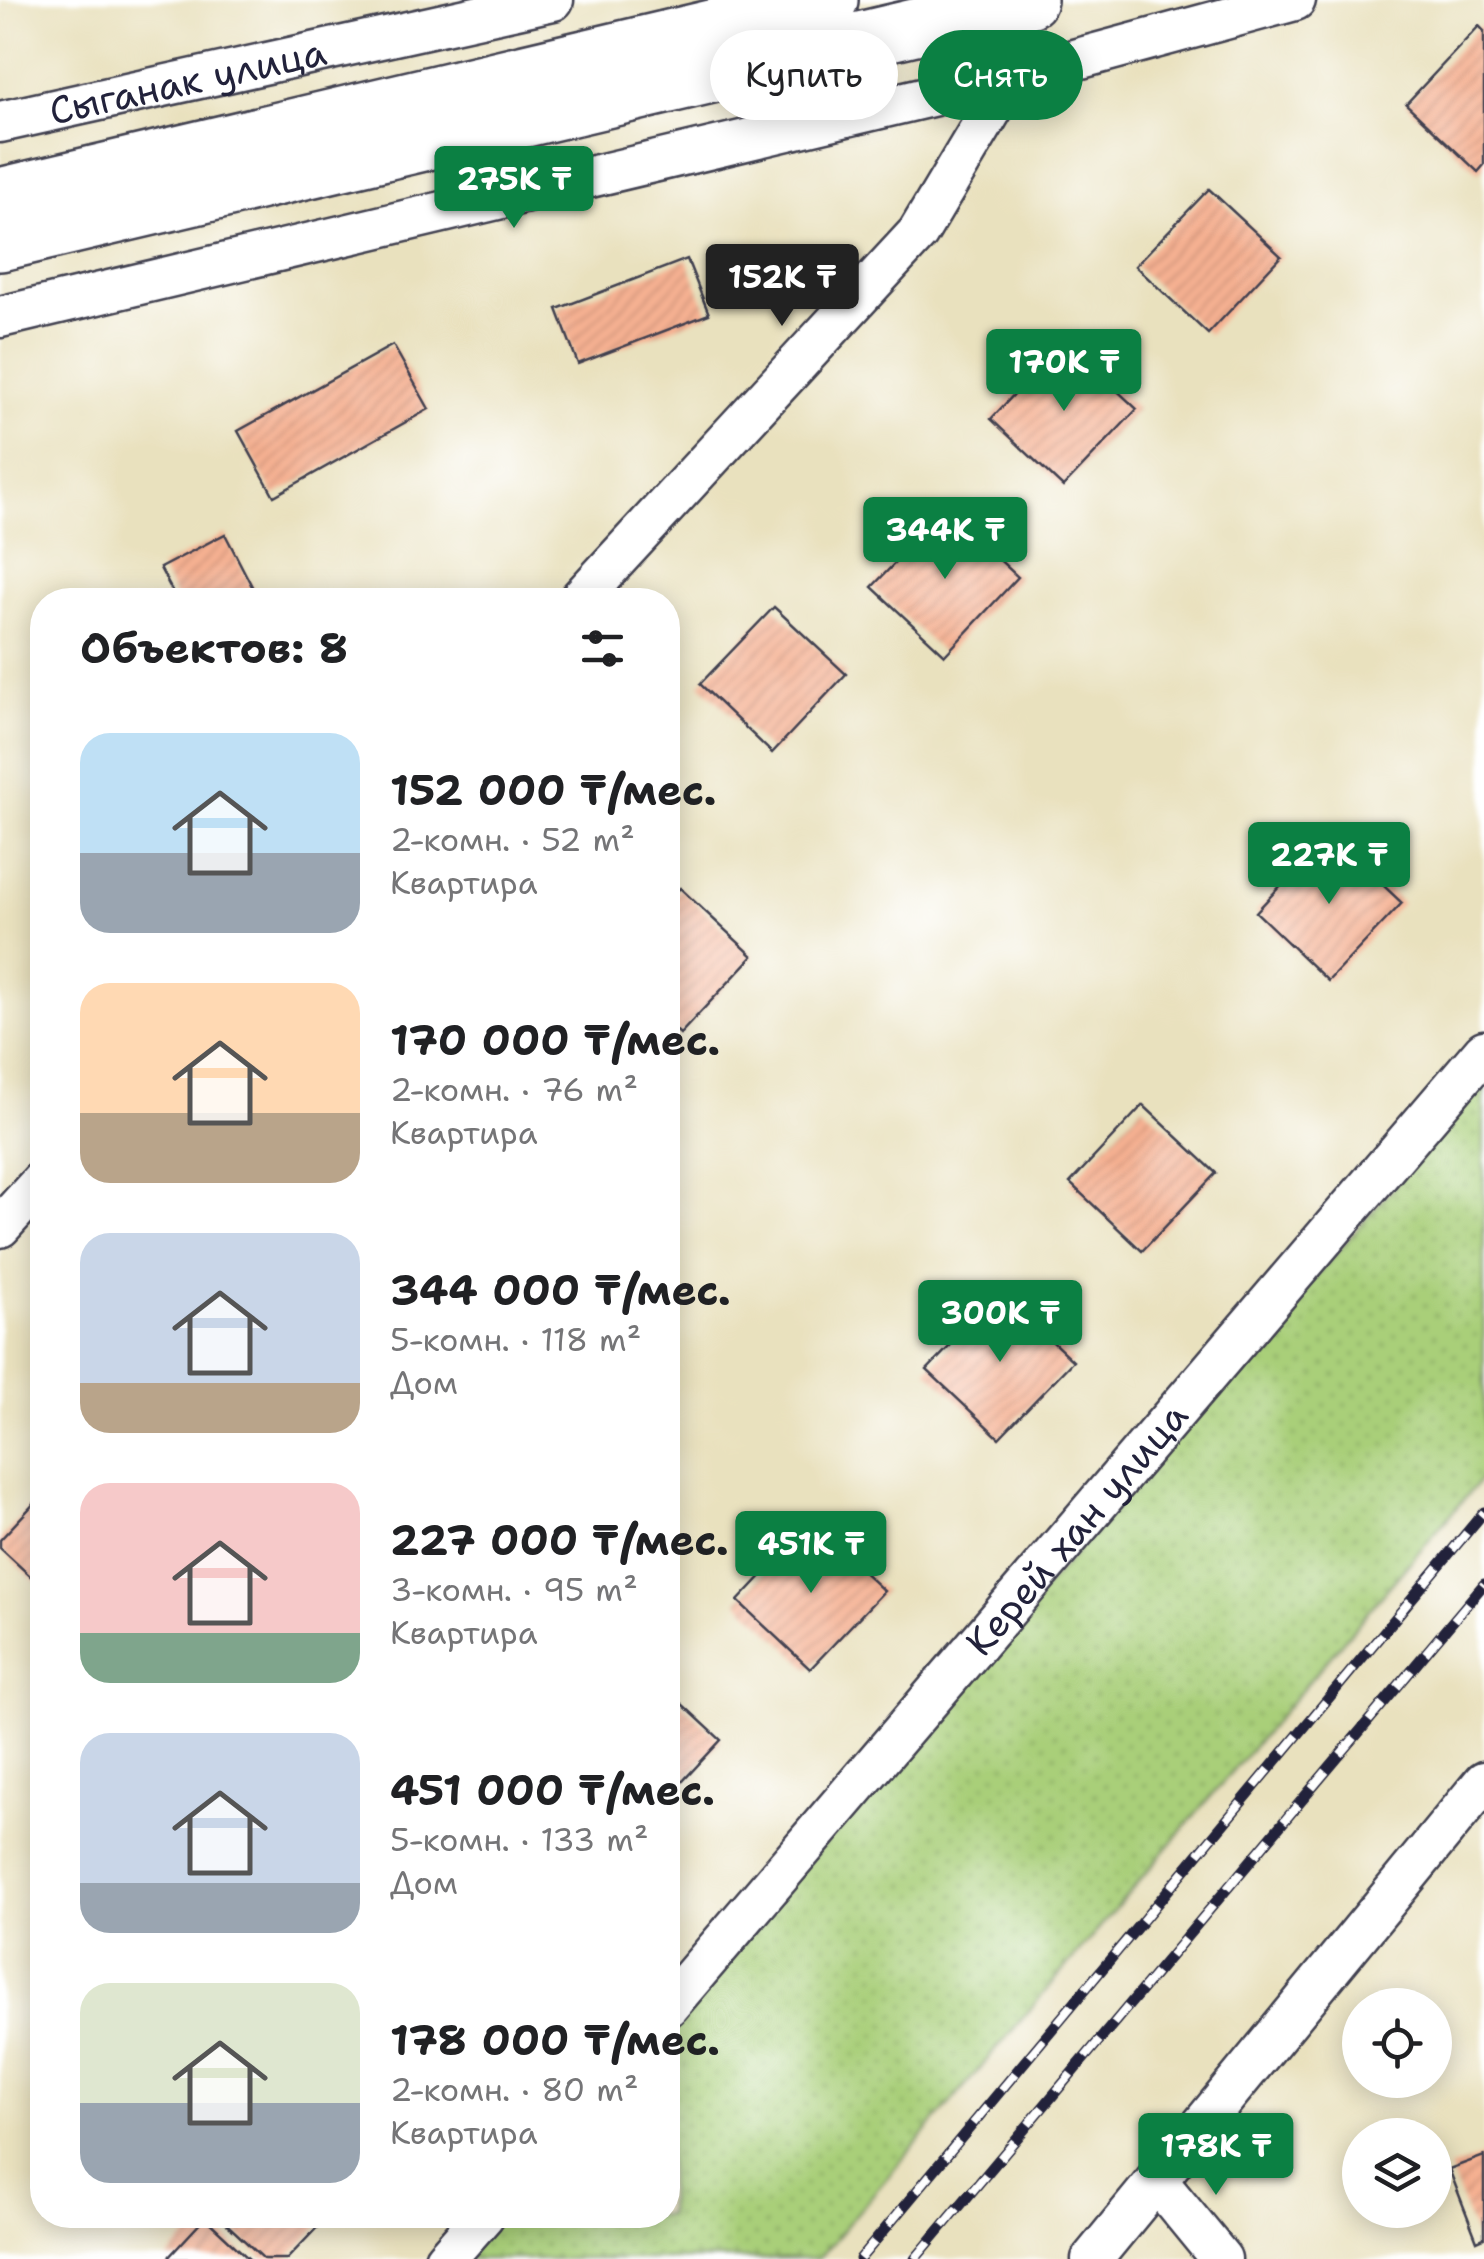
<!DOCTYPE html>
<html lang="ru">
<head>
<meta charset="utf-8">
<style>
  body { margin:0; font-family:"Shantell Sans",sans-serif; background:#f2f2f2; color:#202124; height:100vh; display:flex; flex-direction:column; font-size:38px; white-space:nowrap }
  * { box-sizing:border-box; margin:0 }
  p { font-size:32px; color:#757577 }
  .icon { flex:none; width:55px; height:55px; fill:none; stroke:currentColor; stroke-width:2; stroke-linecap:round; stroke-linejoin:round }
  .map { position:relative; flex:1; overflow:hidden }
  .panel { position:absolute; left:30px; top:588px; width:650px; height:1640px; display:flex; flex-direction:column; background:#fff; border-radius:40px; box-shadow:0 5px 25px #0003 }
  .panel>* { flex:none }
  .hud { position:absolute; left:710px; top:30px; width:622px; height:90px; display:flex; gap:20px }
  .fabs { position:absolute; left:1342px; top:1988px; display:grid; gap:20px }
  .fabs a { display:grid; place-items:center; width:110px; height:110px; border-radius:50%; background:#fff; box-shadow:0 5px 25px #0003; font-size:50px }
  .price { position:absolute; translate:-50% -85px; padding:0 22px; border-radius:10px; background:#0b8043; color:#fff; font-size:32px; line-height:65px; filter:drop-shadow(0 2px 5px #0008) }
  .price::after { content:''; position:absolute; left:50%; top:60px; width:30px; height:22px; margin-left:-15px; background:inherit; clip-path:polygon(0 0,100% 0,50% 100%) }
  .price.active { background:#222; color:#fff }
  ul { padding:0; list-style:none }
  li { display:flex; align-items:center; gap:30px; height:250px; padding:0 50px }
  li span { display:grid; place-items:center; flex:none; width:280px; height:200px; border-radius:30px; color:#555 }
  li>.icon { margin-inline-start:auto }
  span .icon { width:120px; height:120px; fill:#fffc; stroke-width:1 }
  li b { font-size:42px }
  h2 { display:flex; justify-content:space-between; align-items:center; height:120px; padding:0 50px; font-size:42px }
  .chip { padding:0 35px; border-radius:45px; background:#fff; box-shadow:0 5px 25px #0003; font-size:35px; line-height:90px }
  .chip.active { background:#0b8043; color:#fff }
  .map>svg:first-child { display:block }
  .grass { fill:url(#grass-dots); stroke:#66785a; stroke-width:2.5 }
  .building { fill:url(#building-hatch) }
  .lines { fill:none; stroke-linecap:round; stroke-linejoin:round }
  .street-casing { stroke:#403f4f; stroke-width:45 }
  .highway-casing { stroke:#403f4f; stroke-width:60 }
  .street { stroke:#fff; stroke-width:40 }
  .highway { stroke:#fff; stroke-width:55 }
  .rail-casing { stroke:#22223b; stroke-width:11 }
  .rail { stroke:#fff; stroke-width:8; stroke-dasharray:22; stroke-linecap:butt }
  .labels { text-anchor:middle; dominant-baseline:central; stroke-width:8; stroke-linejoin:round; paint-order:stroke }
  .street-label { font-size:38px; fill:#22223b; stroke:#fff }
</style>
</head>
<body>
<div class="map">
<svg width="1484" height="2259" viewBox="0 0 1484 2259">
  <defs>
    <pattern id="grass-dots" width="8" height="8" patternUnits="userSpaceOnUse" patternTransform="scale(2.5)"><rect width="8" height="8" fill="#a9cf79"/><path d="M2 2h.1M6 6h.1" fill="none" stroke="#91b16a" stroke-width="1.8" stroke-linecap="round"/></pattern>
    <pattern id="building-hatch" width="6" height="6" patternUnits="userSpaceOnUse" patternTransform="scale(2.5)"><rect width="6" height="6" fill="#f5b091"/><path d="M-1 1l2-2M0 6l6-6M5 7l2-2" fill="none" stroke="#d2977e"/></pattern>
  </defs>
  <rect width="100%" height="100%" fill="#fff"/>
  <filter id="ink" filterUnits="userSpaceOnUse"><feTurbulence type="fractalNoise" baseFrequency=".01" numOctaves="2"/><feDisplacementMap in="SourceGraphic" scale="20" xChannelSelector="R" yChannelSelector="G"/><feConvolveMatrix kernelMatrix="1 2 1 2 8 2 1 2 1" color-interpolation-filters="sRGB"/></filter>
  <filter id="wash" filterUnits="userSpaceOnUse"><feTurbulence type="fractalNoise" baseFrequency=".0048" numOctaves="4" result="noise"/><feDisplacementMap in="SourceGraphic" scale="40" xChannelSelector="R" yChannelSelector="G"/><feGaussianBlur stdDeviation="2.25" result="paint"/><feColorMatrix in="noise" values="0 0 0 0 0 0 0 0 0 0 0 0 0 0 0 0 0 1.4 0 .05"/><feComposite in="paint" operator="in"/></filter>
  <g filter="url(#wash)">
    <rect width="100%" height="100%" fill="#e9e1be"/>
    <path class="grass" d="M1484,1083V1475L818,2259H461L500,2215H668V2022Z"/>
    <g id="blocks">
      <path class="building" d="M1479,26L1484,31V165L1478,172L1406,104Z
        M1209,189L1281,256L1208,334L1135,266Z
        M687,259L709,314L578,364L557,309Z
        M1064,341L1137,409L1063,487L991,419Z
        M393,345L429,409L274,496L238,431Z
        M946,510L1018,577L945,655L872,587Z
        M225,534L259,600H177L160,568Z
        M774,607L846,674L772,753L700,684Z
        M1329,834L1402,903L1328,981L1256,912Z
        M680,888L753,956L680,1034L668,1023V901Z
        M1143,1105L1216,1173L1142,1251L1070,1183Z
        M1001,1293L1073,1361L999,1438L927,1370Z
        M42,1495V1587L0,1548V1540Z
        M811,1523L884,1591L810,1669L738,1601Z
        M668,1691L721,1740L668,1797Z
        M1484,2156V2238L1477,2241L1449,2169Z
        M217,2215H329L287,2259H264Z
        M205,2218L249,2259H167Z"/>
    </g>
  </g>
  <g filter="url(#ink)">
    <use href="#blocks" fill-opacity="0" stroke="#403f4f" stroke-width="2.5"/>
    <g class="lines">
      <g class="street-casing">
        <g id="street">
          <path id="s1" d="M0,122L553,0"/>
          <path d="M0,317L1011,77L1295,0"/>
          <path d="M579,600L918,233L1011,77"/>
          <path d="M0,1227L42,1181"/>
          <path id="s2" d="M668,2006L1484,1051"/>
          <path d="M1157,2181L1221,2259"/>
          <path d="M445,2259L484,2215"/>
          <path d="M1092,2259L1484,1782"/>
        </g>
      </g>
      <g class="highway-casing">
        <path id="highway" d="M0,196L830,0
          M0,243L1029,0"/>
      </g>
      <use href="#street" class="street"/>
      <use href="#highway" class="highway"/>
      <g class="rail-casing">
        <path id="rail" d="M860,2259L1484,1512
          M915,2259L1484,1584"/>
      </g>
      <use href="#rail" class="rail"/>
    </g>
  </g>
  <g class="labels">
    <g class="street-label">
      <text stroke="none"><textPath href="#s1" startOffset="192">Сыганак улица</textPath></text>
      <text stroke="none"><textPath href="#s2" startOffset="628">Керей хан улица</textPath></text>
    </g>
  </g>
</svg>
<div class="fabs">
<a><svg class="icon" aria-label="locate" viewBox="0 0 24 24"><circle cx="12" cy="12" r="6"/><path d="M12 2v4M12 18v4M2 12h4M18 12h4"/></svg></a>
<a><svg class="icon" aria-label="layers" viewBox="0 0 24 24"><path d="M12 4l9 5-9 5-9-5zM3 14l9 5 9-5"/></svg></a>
</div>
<b class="price" style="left:514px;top:231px">275K ₸</b>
<b class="price active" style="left:782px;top:329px">152K ₸</b>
<b class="price" style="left:1064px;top:414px">170K ₸</b>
<b class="price" style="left:945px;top:582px">344K ₸</b>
<b class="price" style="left:1329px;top:907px">227K ₸</b>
<b class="price" style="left:1000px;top:1365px">300K ₸</b>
<b class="price" style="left:811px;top:1596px">451K ₸</b>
<b class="price" style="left:1216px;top:2198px">178K ₸</b>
<div class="hud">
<a class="chip">Купить</a>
<a class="chip active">Снять</a>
</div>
<section class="panel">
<h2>Объектов: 8<svg class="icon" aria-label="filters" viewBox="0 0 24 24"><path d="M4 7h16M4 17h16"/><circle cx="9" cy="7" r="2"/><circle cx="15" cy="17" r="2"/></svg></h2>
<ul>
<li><span style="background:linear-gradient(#bfe0f5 60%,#9aa5b1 0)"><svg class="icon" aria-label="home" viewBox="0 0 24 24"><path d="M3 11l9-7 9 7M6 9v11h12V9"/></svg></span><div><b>152 000 ₸/мес.</b><p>2-комн. · 52 m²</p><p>Квартира</p></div></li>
<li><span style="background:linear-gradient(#ffd9b3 65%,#b9a48a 0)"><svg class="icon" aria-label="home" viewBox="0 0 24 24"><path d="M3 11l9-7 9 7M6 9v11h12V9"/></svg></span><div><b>170 000 ₸/мес.</b><p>2-комн. · 76 m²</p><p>Квартира</p></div></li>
<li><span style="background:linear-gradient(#c9d6e8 75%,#b9a48a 0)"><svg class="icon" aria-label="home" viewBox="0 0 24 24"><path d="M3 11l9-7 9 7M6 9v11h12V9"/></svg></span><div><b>344 000 ₸/мес.</b><p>5-комн. · 118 m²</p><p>Дом</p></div></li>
<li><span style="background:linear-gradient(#f6c9c9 75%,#7fa58c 0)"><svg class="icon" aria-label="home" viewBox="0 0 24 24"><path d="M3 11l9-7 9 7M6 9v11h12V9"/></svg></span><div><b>227 000 ₸/мес.</b><p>3-комн. · 95 m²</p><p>Квартира</p></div></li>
<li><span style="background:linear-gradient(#c9d6e8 75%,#9aa5b1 0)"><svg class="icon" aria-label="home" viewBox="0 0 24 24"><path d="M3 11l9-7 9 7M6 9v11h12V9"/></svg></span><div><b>451 000 ₸/мес.</b><p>5-комн. · 133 m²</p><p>Дом</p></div></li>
<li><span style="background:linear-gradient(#dfe7d0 60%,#9aa5b1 0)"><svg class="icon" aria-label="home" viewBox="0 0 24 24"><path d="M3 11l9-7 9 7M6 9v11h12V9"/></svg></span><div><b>178 000 ₸/мес.</b><p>2-комн. · 80 m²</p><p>Квартира</p></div></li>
</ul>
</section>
</div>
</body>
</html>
